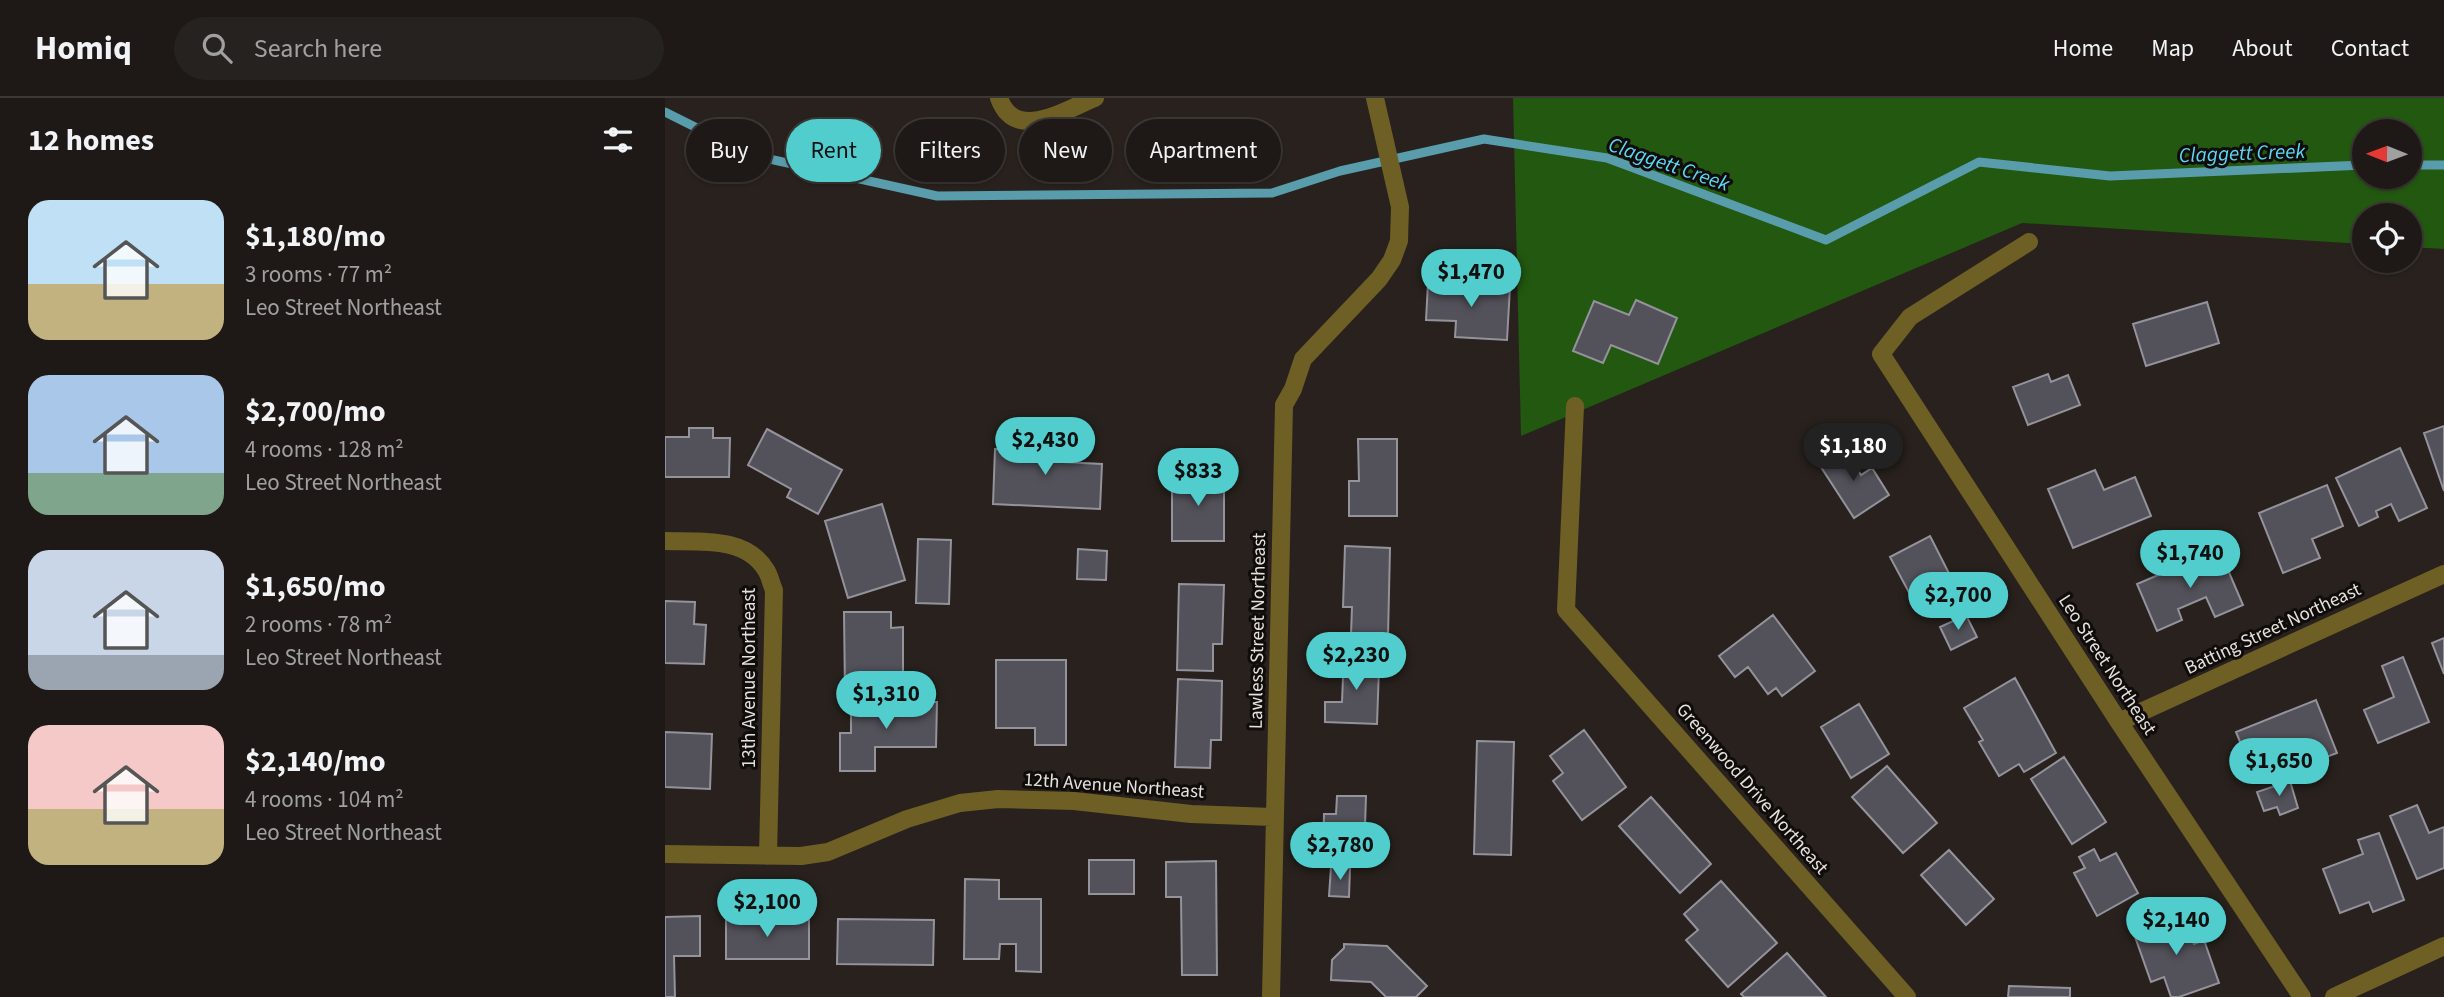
<!DOCTYPE html>
<html lang="en">
<head>
<meta charset="utf-8">
<style>
  body { margin:0; font-family:"Source Sans 3",sans-serif; background:#26221f; color:#f1f3f6; height:100vh; display:flex; flex-direction:column; font-size:26px; white-space:nowrap }
  * { box-sizing:border-box; margin:0 }
  p { font-size:23px; color:#a1a0a1 }
  .icon { flex:none; width:38px; height:38px; fill:none; stroke:currentColor; stroke-width:2; stroke-linecap:round; stroke-linejoin:round }
  .map { position:relative; flex:1; overflow:hidden }
  .side { display:flex; flex-direction:column; background:#1e1916; width:665px }
  .side>* { flex:none }
  .banner { position:absolute; left:21px; top:21px; width:665px; height:63px; display:flex; gap:14px }
  .needle { width:46px; rotate:271deg }
  .tools { position:absolute; left:1687px; top:21px; display:grid; gap:14px }
  .tools a { display:grid; place-items:center; width:70px; height:70px; border-radius:50%; background:#1e1916; box-shadow:0 2px 5px #0004,0 0 0 2px #3c3835; font-size:35px }
  .price { position:absolute; translate:-50% -60px; padding:0 16px; border-radius:24px; background:#52cdcd; color:#111; font-size:23px; line-height:46px; filter:drop-shadow(0 2px 4px #0008) }
  .price::after { content:''; position:absolute; left:50%; top:42px; width:21px; height:16px; margin-left:-10px; background:inherit; clip-path:polygon(0 0,100% 0,50% 100%) }
  .price.on { background:#222; color:#fff }
  ul { padding:0; list-style:none }
  li { display:flex; align-items:center; gap:21px; height:175px; padding:0 28px }
  li span { display:grid; place-items:center; flex:none; width:196px; height:140px; border-radius:21px; color:#555 }
  li>.icon { margin-inline-start:auto }
  span .icon { width:84px; height:84px; fill:#fffc; stroke-width:1 }
  li b { font-size:30px }
  h2 { display:flex; justify-content:space-between; align-items:center; height:84px; padding:0 28px; font-size:30px }
  .tag { padding:0 24px; border-radius:32px; background:#1e1916; box-shadow:0 2px 5px #0004,0 0 0 2px #3c3835; font-size:24px; line-height:63px }
  .tag.on { background:#52cdcd; color:#111 }
  header { display:flex; align-items:center; gap:42px; box-sizing:border-box; height:98px; padding:0 35px; background:#1e1916; border-bottom:2px solid #3c3835 }
  header strong { font-size:33px }
  nav { display:flex; gap:38px; margin-inline-start:auto; font-size:24px }
  .search { width:490px; height:63px; background:#26221f; display:flex; align-items:center; gap:18px; box-sizing:border-box; padding:0 24px; border-radius:38px; color:#a1a0a1; font-size:26px }
  main { display:flex; flex:1; min-height:0 }
  .map>svg:first-child { display:block }
  .forest { fill:#235811; fill-rule:evenodd }
  .lines { fill:none; stroke-linecap:round; stroke-linejoin:round }
  .stream { stroke:#599dac; stroke-width:9 }
  .building { fill:#535159; stroke:#94929b; stroke-width:2 }
  .minor { stroke:#6e5f25; stroke-width:18 }
  .labels { text-anchor:middle; dominant-baseline:central; stroke-width:6; stroke-linejoin:round; paint-order:stroke }
  .street-label { font-size:19px; fill:#e6e1de; stroke:#0f0c0a }
  .water-label { font-size:21px; font-style:italic; fill:#5cd6f6; stroke:#0f0c0a }
</style>
</head>
<body>
<header>
<strong>Homiq</strong>
<div class="search"><svg class="icon" aria-label="search" viewBox="0 0 24 24"><circle cx="10" cy="10" r="6"/><path d="M15 15l6 6"/></svg>Search here</div>
<nav><a>Home</a><a>Map</a><a>About</a><a>Contact</a></nav>
</header>
<main>
<section class="side">
<h2>12 homes<svg class="icon" aria-label="filters" viewBox="0 0 24 24"><path d="M4 7h16M4 17h16"/><circle cx="9" cy="7" r="2"/><circle cx="15" cy="17" r="2"/></svg></h2>
<ul>
<li><span style="background:linear-gradient(#bfe0f5 60%,#c2b280 0)"><svg class="icon" aria-label="home" viewBox="0 0 24 24"><path d="M3 11l9-7 9 7M6 9v11h12V9"/></svg></span><div><b>$1,180/mo</b><p>3 rooms · 77 m²</p><p>Leo Street Northeast</p></div></li>
<li><span style="background:linear-gradient(#a9c7e8 70%,#7fa58c 0)"><svg class="icon" aria-label="home" viewBox="0 0 24 24"><path d="M3 11l9-7 9 7M6 9v11h12V9"/></svg></span><div><b>$2,700/mo</b><p>4 rooms · 128 m²</p><p>Leo Street Northeast</p></div></li>
<li><span style="background:linear-gradient(#c9d6e8 75%,#9aa5b1 0)"><svg class="icon" aria-label="home" viewBox="0 0 24 24"><path d="M3 11l9-7 9 7M6 9v11h12V9"/></svg></span><div><b>$1,650/mo</b><p>2 rooms · 78 m²</p><p>Leo Street Northeast</p></div></li>
<li><span style="background:linear-gradient(#f6c9c9 60%,#c2b280 0)"><svg class="icon" aria-label="home" viewBox="0 0 24 24"><path d="M3 11l9-7 9 7M6 9v11h12V9"/></svg></span><div><b>$2,140/mo</b><p>4 rooms · 104 m²</p><p>Leo Street Northeast</p></div></li>
</ul>
</section>
<div class="map">
<svg width="1779" height="899" viewBox="0 0 1779 899">
  <rect width="100%" height="100%" fill="#28211d"/>
  <path class="forest" d="M848,0H1779V151L1745,149V117H1699V146L1357,125L856,338ZM1699,33H1745V79H1699Z"/>
  <g class="lines">
    <path class="stream" d="M0,14L86,57L272,98L607,95L675,73L819,41L942,60L1161,142L1314,64L1445,78L1699,67
      M1745,67H1779"/>
  </g>
  <path class="building" d="M763,185L845,189L842,242L790,239L791,223L761,222Z
    M971,202L1012,220L993,266L946,247L938,265L908,253L929,203L964,217Z
    M1542,204L1554,245L1481,268L1468,226Z
    M1383,276L1386,284L1403,277L1415,307L1363,327L1348,289Z
    M1779,328V393L1759,335Z
    M24,330H48V340H65L64,379H0V339H24Z
    M102,331L177,372L153,416L122,399L126,391L83,367Z
    M367,336L400,337L398,364L437,366L435,411L328,406L330,351L366,353Z
    M693,341H732V418H684V383H694Z
    M1179,350L1196,377L1207,370L1224,397L1189,420L1154,366Z
    M1735,350L1762,410L1734,423L1726,406L1711,413L1713,419L1694,428L1671,380Z
    M1430,372L1439,392L1470,379L1486,418L1408,450L1383,391Z
    M507,377H559V443H507Z
    M1662,387L1678,428L1647,441L1655,460L1618,475L1594,415Z
    M217,406L240,482L183,500L160,423Z
    M1265,438L1294,495L1255,515L1225,459Z
    M253,441L286,442L284,506L251,505Z
    M680,448L725,450L723,538L686,537L687,509H678Z
    M413,451L442,453L441,482L412,481Z
    M1554,451L1578,507L1550,519L1541,499L1513,511L1517,522L1492,533L1472,486Z
    M514,486L559,487L557,546H548V573L512,572Z
    M0,503L30,504L29,526L41,527L39,566L0,565Z
    M179,514H226V530L238,529V577H226V593H180Z
    M1108,517L1150,573L1117,598L1111,590L1103,596L1083,569L1070,579L1054,558Z
    M1301,517L1312,539L1286,552L1275,529Z
    M1779,540V576L1767,545Z
    M679,554L706,555L705,570H714L712,626L660,624V604H677Z
    M1738,559L1764,624L1713,645L1699,612L1729,599L1717,568Z
    M331,562H401V647H370V630H331Z
    M1350,580L1391,655L1359,674L1354,666L1334,678L1314,644L1318,642L1299,610Z
    M513,581L557,583L556,642H546L545,670L510,669Z
    M1651,602L1672,655L1640,667L1634,652L1586,671L1571,634Z
    M186,604H272L271,649H210V673H175V635H186Z
    M1194,606L1224,656L1186,680L1156,629Z
    M919,632L961,689L917,722L888,683L898,675L885,658Z
    M0,634L47,636L45,691L0,689Z
    M812,643L849,644L846,757L809,756Z
    M1399,659L1441,724L1407,746L1366,681Z
    M1222,668L1272,725L1238,755L1187,699Z
    M1625,683L1633,710L1615,717L1612,709L1599,713L1592,694Z
    M672,698H701L699,758L658,756L659,716H671Z
    M986,699L1046,766L1015,795L954,728Z
    M1752,707L1764,735L1779,729V770L1752,781L1725,718Z
    M1714,735L1739,802L1708,814L1704,804L1675,815L1658,771L1698,756L1693,742Z
    M1429,751L1435,763L1451,755L1473,795L1432,818L1409,775L1420,770L1414,759Z
    M1284,752L1329,801L1301,827L1256,777Z
    M424,762H469V796H424Z
    M551,763L552,877H517L516,799H501V764Z
    M666,769L685,770L684,799L664,798Z
    M300,781L334,782V801H376V874L351,873V846H335L334,861H299Z
    M1056,783L1112,845L1063,889L1021,842L1033,832L1019,816Z
    M1518,816L1529,846L1539,842L1554,885L1514,899H1506L1499,879L1486,884L1468,833Z
    M35,818V858H9L10,899H0V819Z
    M61,821L144,822V861H61Z
    M173,821L269,822L268,867L172,866Z
    M679,846L722,848L762,888L751,899H721L706,884L666,882L667,862L679,850Z
    M1122,855L1161,899H1079L1076,896Z
    M1344,888L1405,890V899H1343Z"/>
  <g class="lines">
    <path class="minor" d="M334,0C350,45 400,12 430,0
      M1364,144L1245,219L1216,256L1454,624L1637,899
      M910,308L901,512L1242,899
      M0,443C34,444 81,438 101,472C105,478 106,486 109,492L103,758
      M1454,624L1779,476
      M0,756L136,758L163,754L242,721L295,705L333,701L409,703L526,716L610,719
      M606,899L619,307L628,291L638,261L714,181L727,162L734,143L735,109L710,0
      M1669,899L1779,848"/>
  </g>
  <g class="labels">
    <g class="street-label">
      <text transform="translate(1608 531) rotate(-25)">Batting Street Northeast</text>
      <text transform="translate(593 533) rotate(-89)">Lawless Street Northeast</text>
      <text transform="translate(1442 567) rotate(57)">Leo Street Northeast</text>
      <text transform="translate(84 580) rotate(-90)">13th Avenue Northeast</text>
      <text transform="translate(449 688) rotate(4)">12th Avenue Northeast</text>
      <text transform="translate(1087 691) rotate(49)">Greenwood Drive Northeast</text>
    </g>
    <g class="water-label">
      <text transform="translate(1577 55) rotate(-2)">Claggett Creek</text>
      <text transform="translate(1004 66) rotate(19)">Claggett Creek</text>
    </g>
  </g>
</svg>
<div class="tools">
<a><svg class="needle" viewBox="-14 -14 28 28"><path d="M0-13l5 13h-10z" fill="#e53935"/><path d="M0 13l5-13h-10z" fill="#a1a0a1"/></svg></a>
<a><svg class="icon" aria-label="locate" viewBox="0 0 24 24"><circle cx="12" cy="12" r="6"/><path d="M12 2v4M12 18v4M2 12h4M18 12h4"/></svg></a>
</div>
<b class="price" style="left:806px;top:211px">$1,470</b>
<b class="price" style="left:380px;top:379px">$2,430</b>
<b class="price on" style="left:1188px;top:385px">$1,180</b>
<b class="price" style="left:533px;top:410px">$833</b>
<b class="price" style="left:1525px;top:492px">$1,740</b>
<b class="price" style="left:1293px;top:534px">$2,700</b>
<b class="price" style="left:691px;top:594px">$2,230</b>
<b class="price" style="left:221px;top:633px">$1,310</b>
<b class="price" style="left:1614px;top:700px">$1,650</b>
<b class="price" style="left:675px;top:784px">$2,780</b>
<b class="price" style="left:102px;top:841px">$2,100</b>
<b class="price" style="left:1511px;top:859px">$2,140</b>
<div class="banner">
<a class="tag">Buy</a>
<a class="tag on">Rent</a>
<a class="tag">Filters</a>
<a class="tag">New</a>
<a class="tag">Apartment</a>
</div>
</div>
</main>
</body>
</html>
